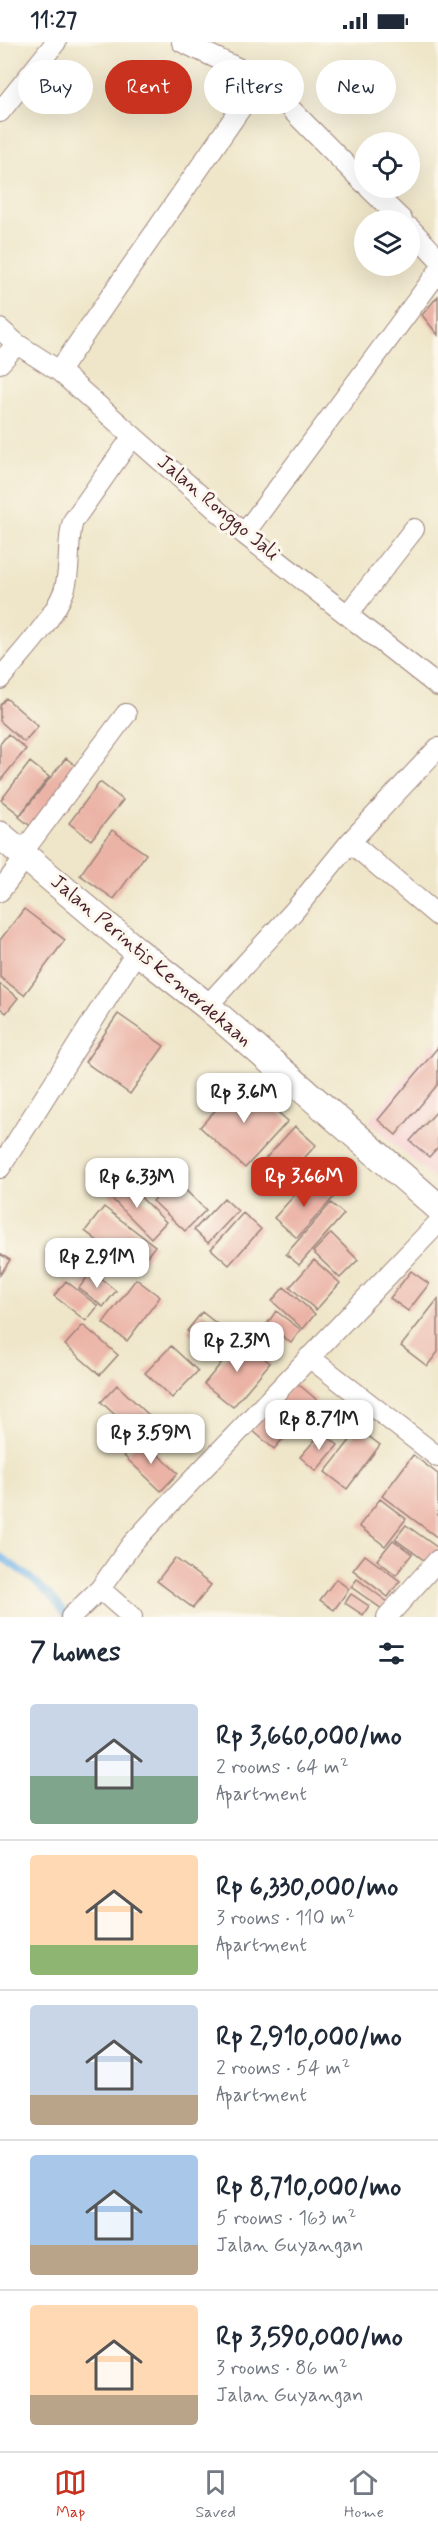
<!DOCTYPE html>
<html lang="en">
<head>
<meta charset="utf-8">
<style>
  body { margin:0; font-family:Mynerve,sans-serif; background:#f6f6f7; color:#1f2937; height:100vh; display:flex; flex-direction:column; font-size:22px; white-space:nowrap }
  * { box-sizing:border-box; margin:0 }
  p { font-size:20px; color:#747a83 }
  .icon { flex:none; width:33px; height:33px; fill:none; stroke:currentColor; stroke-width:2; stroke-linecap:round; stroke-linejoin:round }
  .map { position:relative; height:1575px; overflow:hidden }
  .panel { display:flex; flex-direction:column; background:#fff; flex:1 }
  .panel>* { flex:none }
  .guide { position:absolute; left:18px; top:18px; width:402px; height:54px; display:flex; gap:12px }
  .fabs { position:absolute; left:354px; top:90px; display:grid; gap:12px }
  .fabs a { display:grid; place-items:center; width:66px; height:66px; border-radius:50%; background:#fff; box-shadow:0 6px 24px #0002; font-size:30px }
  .price { position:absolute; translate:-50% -51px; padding:0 14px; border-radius:12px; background:#fff; color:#222; font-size:20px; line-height:39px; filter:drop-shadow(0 2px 3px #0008) }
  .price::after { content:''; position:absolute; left:50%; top:36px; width:18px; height:14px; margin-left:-9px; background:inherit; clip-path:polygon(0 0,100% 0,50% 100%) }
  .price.selected { background:#c8321e; color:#fff }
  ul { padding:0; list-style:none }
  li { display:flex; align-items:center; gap:18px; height:150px; padding:0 30px }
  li+li { border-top:2px solid #e0e1e3 }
  li span { display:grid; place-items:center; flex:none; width:168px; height:120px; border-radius:6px; color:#555 }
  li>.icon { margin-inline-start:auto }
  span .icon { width:72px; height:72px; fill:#fffc; stroke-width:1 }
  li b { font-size:26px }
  h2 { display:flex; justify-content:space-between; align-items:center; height:72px; padding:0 30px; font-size:26px }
  .pill { padding:0 21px; border-radius:27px; background:#fff; box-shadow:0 6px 24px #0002; font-size:21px; line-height:54px }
  .pill.selected { background:#c8321e; color:#fff }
  .status { display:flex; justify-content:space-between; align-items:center; height:42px; padding:0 30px; background:#fff; direction:ltr }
  .status svg { height:16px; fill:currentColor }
  .tab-bar { display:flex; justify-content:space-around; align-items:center; height:84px; border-top:2px solid #e0e1e3; background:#fff; font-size:16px; color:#747a83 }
  .tab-bar a { display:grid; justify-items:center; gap:3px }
  .tab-bar .selected { color:#c8321e }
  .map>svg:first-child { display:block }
  .built { fill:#f7cfd2 }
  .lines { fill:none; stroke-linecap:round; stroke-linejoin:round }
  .stream { stroke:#75b5e9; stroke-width:7 }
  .building { fill:#ebb3a6 }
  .minor-casing { stroke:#9c827a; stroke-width:22 }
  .secondary-casing { stroke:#9c827a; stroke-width:29 }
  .minor { stroke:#fff; stroke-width:20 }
  .secondary { stroke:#fff; stroke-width:27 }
  .labels { text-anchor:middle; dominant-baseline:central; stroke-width:6; stroke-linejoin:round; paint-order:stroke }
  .street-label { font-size:20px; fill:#4a1f2b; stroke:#fbf7ec }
</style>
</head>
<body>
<div class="status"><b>11:27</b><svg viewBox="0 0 49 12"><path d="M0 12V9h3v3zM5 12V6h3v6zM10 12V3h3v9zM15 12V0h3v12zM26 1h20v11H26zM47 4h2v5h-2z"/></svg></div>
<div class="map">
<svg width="438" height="1575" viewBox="0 0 438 1575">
  <rect width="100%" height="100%" fill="#fbf7ec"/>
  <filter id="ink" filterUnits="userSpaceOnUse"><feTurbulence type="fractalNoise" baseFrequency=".0167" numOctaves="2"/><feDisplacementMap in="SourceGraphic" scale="12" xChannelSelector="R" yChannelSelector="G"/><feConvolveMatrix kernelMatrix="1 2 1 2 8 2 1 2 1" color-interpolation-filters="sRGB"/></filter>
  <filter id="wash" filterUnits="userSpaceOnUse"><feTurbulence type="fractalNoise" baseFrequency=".008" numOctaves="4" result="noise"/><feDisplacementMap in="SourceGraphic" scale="24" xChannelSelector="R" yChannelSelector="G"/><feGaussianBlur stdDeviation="1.35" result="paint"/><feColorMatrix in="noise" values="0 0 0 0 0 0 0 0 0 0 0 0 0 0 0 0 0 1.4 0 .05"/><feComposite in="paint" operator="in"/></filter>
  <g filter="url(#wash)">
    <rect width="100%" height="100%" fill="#efe6c9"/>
    <path class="built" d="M438,996V1068L411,1099L429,1115L438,1105V1141L369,1079Z"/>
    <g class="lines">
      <path class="stream" d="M0,1514C25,1532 50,1548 67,1575"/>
    </g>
    <g id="blocks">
      <path class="building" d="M438,254V293L422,273Z
        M6,656L38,684L24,700L0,679V663Z
        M8,692L26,707L0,739V702Z
        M66,716L81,728L34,787L19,775Z
        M30,720L49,735L20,773L1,758Z
        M100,740L123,758L91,798L69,781Z
        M112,788L146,812L114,857L80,833Z
        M24,867L65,898L24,953L0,935V898Z
        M0,942L18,956L6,971L0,966Z
        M118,972L164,1004L130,1052L85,1020Z
        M438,1005V1042L396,1093L378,1078Z
        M242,1039L288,1079L245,1126L200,1085Z
        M438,1068V1105L429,1115L410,1099Z
        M295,1084L316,1103L277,1146L256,1127Z
        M310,1136L333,1156L297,1196L274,1176Z
        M174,1137L206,1168L185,1189L153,1159Z
        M123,1138L166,1180L151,1196L108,1153Z
        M224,1156L238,1169L208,1201L194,1188Z
        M331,1161L344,1172L299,1223L286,1212Z
        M104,1165L155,1204L136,1229L85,1189Z
        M243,1171L261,1187L229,1223L211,1207Z
        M331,1191L358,1218L340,1236L313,1210Z
        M0,1212L10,1218L0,1233Z
        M314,1218L340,1241L316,1268L290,1245Z
        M92,1229L116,1249L103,1265L79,1246Z
        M411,1229L429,1242L408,1269L390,1256Z
        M136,1237L160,1255L127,1299L103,1281Z
        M66,1239L98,1264L86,1279L54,1254Z
        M284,1245L315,1272L303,1287L272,1259Z
        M438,1257V1310L427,1324L401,1304Z
        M276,1269L301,1288L291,1301L267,1282Z
        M202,1270L231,1293L215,1312L187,1289Z
        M83,1283L118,1313L100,1333L65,1303Z
        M241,1297L270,1321L233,1365L204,1342Z
        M171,1304L198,1329L172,1356L145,1331Z
        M296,1340L317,1358L274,1407L252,1388Z
        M117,1343L153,1377L137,1393L101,1360Z
        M359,1387L380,1403L347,1447L325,1430Z
        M322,1390L338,1403L316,1429L300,1415Z
        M141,1397L178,1431L161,1449L124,1414Z
        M413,1413L438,1432V1496L382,1454Z
        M380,1457L406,1477L385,1504L359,1484Z
        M406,1483L438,1506L428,1521L395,1497Z
        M393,1498L412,1512L396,1533L377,1518Z
        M365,1513L400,1539L388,1555L353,1528Z
        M175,1516L211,1543L193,1566L157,1539Z
        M336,1537L349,1547L334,1568L320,1558Z
        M357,1537L388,1560L382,1567L351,1545Z
        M351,1552L369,1564L363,1573L345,1561Z"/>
    </g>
  </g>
  <g filter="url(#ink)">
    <use href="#blocks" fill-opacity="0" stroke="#9c827a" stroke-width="1.5"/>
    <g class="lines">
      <g class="minor-casing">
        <path id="minor" d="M182,0L261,37L364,141
          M0,70L56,0
          M369,146L402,178
          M410,186L438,216
          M0,287L17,302L59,329L244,492L438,644
          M0,321L17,302
          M59,329L261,37
          M244,492L438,230
          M348,572L414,487
          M0,637C21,611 52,580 64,549C72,526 66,502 73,479L133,394
          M350,800L438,874
          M22,811L126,672
          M0,849L26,815
          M207,964L294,869L350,800L438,706
          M0,1126L137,909
          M309,1315L438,1415
          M100,1547L132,1575
          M71,1575L100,1547L131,1503L155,1477L438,1181
          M387,1575L438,1518"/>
      </g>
      <g class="secondary-casing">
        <path id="secondary" d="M0,793L137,909L207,964L438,1165"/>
      </g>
      <use href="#minor" class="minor"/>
      <use href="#secondary" class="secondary"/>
    </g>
  </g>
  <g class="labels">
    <g class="street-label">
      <text transform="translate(218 466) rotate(40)">Jalan Ronggo Jali</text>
      <text transform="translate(151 919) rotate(40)">Jalan Perintis Kemerdekaan</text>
    </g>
  </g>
</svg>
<div class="fabs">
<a><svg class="icon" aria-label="locate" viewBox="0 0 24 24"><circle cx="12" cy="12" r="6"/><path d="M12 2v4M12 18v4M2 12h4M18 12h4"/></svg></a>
<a><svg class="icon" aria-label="layers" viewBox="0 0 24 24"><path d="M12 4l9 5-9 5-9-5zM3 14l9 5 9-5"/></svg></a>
</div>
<b class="price" style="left:244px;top:1082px">Rp 3.6M</b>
<b class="price selected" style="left:304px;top:1166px">Rp 3.66M</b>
<b class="price" style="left:137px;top:1167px">Rp 6.33M</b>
<b class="price" style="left:97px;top:1247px">Rp 2.91M</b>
<b class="price" style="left:237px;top:1331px">Rp 2.3M</b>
<b class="price" style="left:319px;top:1409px">Rp 8.71M</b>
<b class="price" style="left:151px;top:1423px">Rp 3.59M</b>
<div class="guide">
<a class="pill">Buy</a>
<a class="pill selected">Rent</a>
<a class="pill">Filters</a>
<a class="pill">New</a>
</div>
</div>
<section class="panel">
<h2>7 homes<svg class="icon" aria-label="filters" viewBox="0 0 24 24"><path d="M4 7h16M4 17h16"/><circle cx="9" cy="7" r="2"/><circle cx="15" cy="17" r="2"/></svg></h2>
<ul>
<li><span style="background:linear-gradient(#c9d6e8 60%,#7fa58c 0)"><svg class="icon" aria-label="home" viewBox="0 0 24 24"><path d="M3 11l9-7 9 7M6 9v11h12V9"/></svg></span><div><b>Rp 3,660,000/mo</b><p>2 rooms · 64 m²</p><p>Apartment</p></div></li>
<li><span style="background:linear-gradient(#ffd9b3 75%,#8fb573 0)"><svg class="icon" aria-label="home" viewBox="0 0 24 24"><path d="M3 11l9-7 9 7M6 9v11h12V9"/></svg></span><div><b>Rp 6,330,000/mo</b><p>3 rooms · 110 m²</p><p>Apartment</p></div></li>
<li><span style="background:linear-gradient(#c9d6e8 75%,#b9a48a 0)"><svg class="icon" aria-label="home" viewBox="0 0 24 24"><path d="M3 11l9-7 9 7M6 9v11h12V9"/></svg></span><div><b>Rp 2,910,000/mo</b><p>2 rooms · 54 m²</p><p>Apartment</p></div></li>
<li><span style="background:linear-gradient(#a9c7e8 75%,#b9a48a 0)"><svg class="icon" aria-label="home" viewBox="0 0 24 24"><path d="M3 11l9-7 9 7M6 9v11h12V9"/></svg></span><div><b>Rp 8,710,000/mo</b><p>5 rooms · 163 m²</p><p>Jalan Guyangan</p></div></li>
<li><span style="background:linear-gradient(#ffd9b3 75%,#b9a48a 0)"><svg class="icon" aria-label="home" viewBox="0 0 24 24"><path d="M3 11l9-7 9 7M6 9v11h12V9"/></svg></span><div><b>Rp 3,590,000/mo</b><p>3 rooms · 86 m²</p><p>Jalan Guyangan</p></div></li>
</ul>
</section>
<nav class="tab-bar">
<a class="selected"><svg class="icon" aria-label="map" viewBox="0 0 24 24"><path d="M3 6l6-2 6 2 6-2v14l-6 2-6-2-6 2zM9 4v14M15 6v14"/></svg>Map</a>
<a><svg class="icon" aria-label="saved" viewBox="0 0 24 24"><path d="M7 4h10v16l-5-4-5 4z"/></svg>Saved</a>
<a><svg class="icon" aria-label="home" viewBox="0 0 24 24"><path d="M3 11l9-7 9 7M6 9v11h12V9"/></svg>Home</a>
</nav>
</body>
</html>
